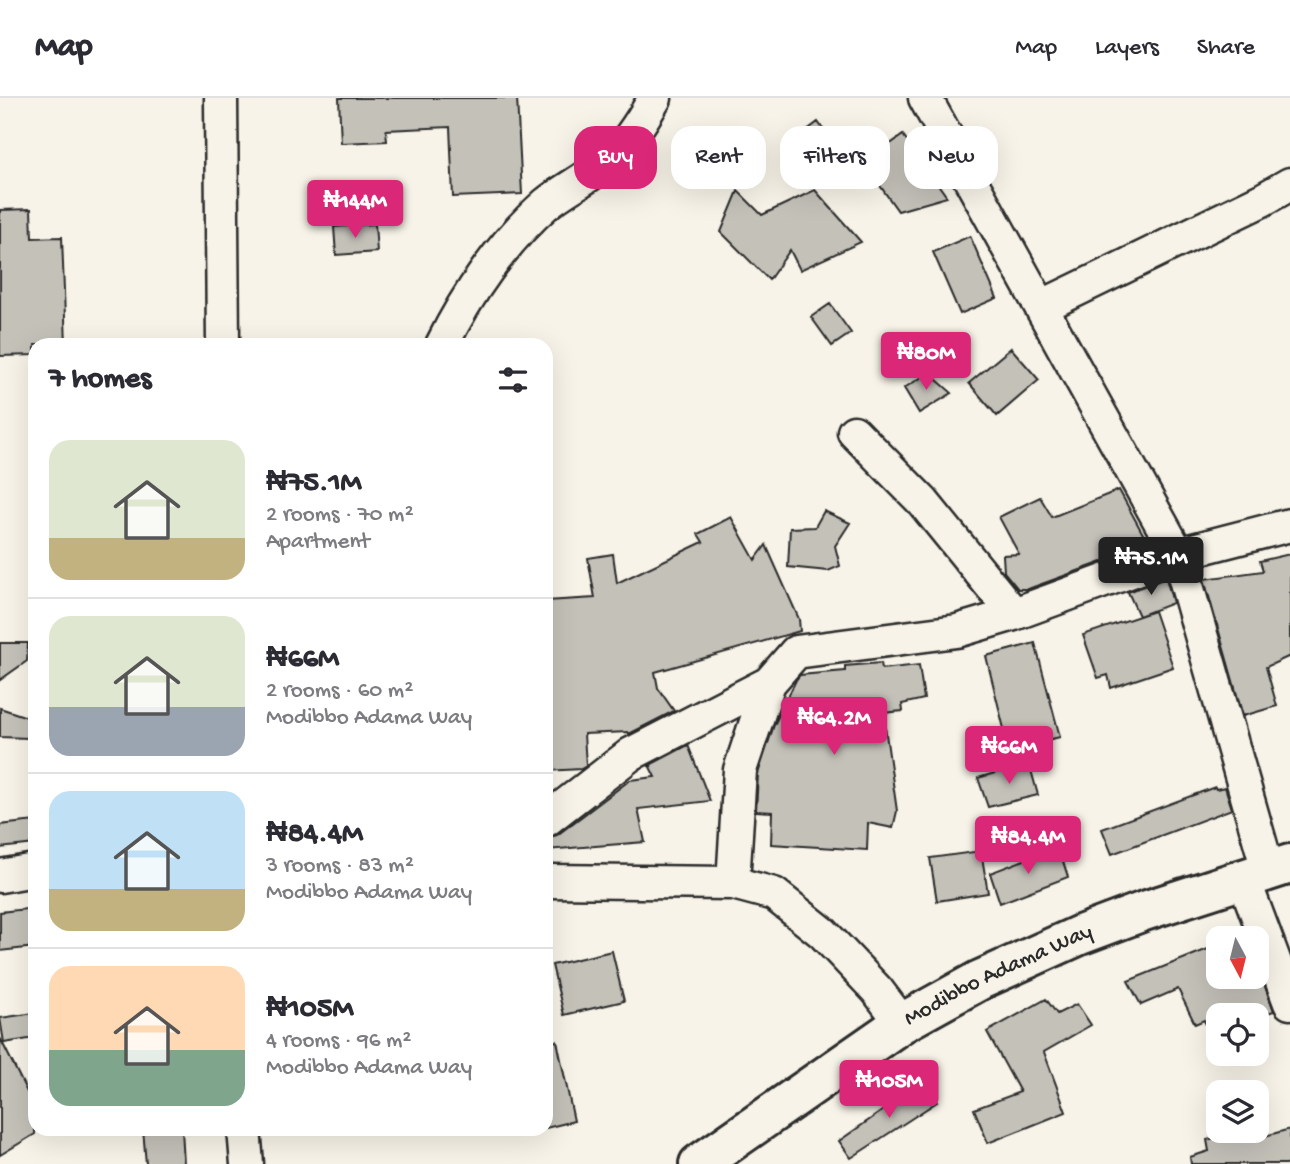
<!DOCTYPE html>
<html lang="en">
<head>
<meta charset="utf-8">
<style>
  body { margin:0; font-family:"Gochi Hand",sans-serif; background:#f7f7f7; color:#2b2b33; height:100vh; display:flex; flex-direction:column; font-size:26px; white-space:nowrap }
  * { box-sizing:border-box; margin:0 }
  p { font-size:23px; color:#7c7c81 }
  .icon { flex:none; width:38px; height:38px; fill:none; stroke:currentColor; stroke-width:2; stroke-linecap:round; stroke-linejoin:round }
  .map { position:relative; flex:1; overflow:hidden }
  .drawer { position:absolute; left:28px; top:240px; width:525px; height:798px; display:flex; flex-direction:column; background:#fff; border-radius:21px; box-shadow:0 7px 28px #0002 }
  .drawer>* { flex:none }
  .guide { position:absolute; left:574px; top:28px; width:611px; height:63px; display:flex; gap:14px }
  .needle { width:46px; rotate:173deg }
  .buttons { position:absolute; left:1206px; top:828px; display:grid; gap:14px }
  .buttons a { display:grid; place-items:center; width:63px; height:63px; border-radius:14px; background:#fff; box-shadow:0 7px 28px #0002; font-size:35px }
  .price { position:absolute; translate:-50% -60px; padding:0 16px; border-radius:7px; background:#db2777; color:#fff; font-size:23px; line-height:46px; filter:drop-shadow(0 2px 4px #0008) }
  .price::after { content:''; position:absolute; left:50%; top:42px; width:21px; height:16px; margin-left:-10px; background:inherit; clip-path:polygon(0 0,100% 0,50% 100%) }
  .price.current { background:#222; color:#fff }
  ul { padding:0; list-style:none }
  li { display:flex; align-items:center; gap:21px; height:175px; padding:0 21px }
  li+li { border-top:2px solid #e1e1e2 }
  li span { display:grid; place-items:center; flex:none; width:196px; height:140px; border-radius:21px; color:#555 }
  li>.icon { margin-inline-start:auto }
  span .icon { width:84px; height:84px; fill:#fffc; stroke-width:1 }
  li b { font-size:30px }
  h2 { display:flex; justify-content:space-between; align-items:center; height:84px; padding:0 21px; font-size:30px }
  .pill { padding:0 24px; border-radius:21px; background:#fff; box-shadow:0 7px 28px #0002; font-size:24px; line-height:63px }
  .pill.current { background:#db2777; color:#fff }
  header { display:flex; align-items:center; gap:42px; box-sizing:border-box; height:98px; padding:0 35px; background:#fff; border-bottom:2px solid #e1e1e2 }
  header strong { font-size:33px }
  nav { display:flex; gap:38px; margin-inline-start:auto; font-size:24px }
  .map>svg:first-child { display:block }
  .building { fill:#c4c1b9; stroke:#2b2b2b; stroke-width:2 }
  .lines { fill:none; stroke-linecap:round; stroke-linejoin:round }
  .minor-casing { stroke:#2b2b2b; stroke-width:37 }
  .major-casing { stroke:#2b2b2b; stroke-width:44 }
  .minor { stroke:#f7f3e8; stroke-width:32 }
  .major { stroke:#f7f3e8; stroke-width:38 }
  .labels { text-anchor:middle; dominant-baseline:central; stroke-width:5; stroke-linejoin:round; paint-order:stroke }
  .street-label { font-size:23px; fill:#2b2b2b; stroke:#f7f3e8 }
</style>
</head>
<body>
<header>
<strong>Map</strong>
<nav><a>Map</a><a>Layers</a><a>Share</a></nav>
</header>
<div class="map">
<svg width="1290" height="1066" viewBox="0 0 1290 1066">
  <rect width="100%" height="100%" fill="#f7f3e8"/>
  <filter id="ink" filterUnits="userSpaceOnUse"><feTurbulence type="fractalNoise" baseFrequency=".0143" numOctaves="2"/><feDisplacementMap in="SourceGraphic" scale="14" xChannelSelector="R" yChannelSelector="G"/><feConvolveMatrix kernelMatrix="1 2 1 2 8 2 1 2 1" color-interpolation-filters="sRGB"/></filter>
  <g filter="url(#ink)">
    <path class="building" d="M339,0H517L522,96L453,99L450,29L386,32L387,43L341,45Z
      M818,24L846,63L825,78L798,39Z
      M903,37L947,99L898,113L864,65Z
      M815,92L861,144L800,172L790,152L769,182L721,134L738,93L762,117Z
      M31,111L32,140L62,139L66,247H35V257L0,258V112Z
      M375,126L377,154L336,157L334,129Z
      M970,138L997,200L960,216L933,154Z
      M830,206L851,235L832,248L811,219Z
      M1011,250L1039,282L997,318L969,285Z
      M929,275L952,295L919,315L904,290Z
      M1119,392L1149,447L1028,491H1018L1004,474L1003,457L1019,456L999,419L1040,399L1052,419Z
      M824,413L850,425L835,448L840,468L828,473L788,469L790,430L815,429Z
      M731,419L755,462L766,447L799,521L800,533L655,574L658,590L674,613L629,636L628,634L584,636L586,668L581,671L546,673V503L595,500L588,460L613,456L617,485L703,444L698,436Z
      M1290,456V558L1266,569L1277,608L1243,618L1204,481L1263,473L1260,463Z
      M1166,480L1173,505L1139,518L1128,494Z
      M1154,513L1173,569L1111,590L1108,577L1098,580L1083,537Z
      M0,545H28L27,563L0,582Z
      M1035,545L1060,639L1009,651L986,558Z
      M881,565L882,571L919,567L924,601L902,606L903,613L883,615L897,713L893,730L868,725L867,752L771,746L772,714L756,713L758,676L774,627L796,582L800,577L845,573V568Z
      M0,610L27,619L28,640L0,639Z
      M688,647L710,703L638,711L645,744L546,752V740L557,737L630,682L655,679L650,669L652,668H648Z
      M1029,665L1038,697L988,709L978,680Z
      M1215,689L1216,691L1225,689L1232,711L1112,756L1102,731Z
      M35,723V746L0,750V727Z
      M981,753L988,795L937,803L930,760Z
      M1045,754L1047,760L1060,754L1068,779L1000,805L990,775Z
      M35,810V849L0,853V814Z
      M1218,847V878H1261L1274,913L1256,919L1218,917V934L1210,937L1204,922L1195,926L1178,891L1141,907L1128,883Z
      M612,853L624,903L564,917L552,867Z
      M1046,901L1057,916L1077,906L1091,927L1044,954L1066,1014L988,1045L974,1011L1020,994L987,934Z
      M35,915V940L4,945L0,920Z
      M0,940L35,1010V1036L0,1057Z
      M557,943L574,1023L546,1030V944Z
      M924,984L937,1004L851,1060L839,1043Z
      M143,1031H182L184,1066H146Z
      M1290,1031V1066H1191L1190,1059L1209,1053L1207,1042L1245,1032H1248L1251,1042Z"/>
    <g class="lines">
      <g class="minor-casing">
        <path id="minor" d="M221,0L223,247
          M925,0L1178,456L1268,772
          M1043,208L1262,102L1290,86
          M442,247C467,196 503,144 546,106C562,93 582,83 599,70C624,52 640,26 655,0
          M854,334L923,404L1014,516
          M546,722L631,656L769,585L796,554L957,533L1014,516L1178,456L1290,427
          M0,778L35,772
          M1243,779L1290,905
          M546,783L733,785L774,796L823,835L877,892L902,925
          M733,785L740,672L769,585
          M244,1031L247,1066"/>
      </g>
      <g class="major-casing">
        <g id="major">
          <path id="s1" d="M699,1066L902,925L980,882L1080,837L1144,813L1290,766"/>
        </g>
      </g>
      <use href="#minor" class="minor"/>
      <use href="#major" class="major"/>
    </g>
  </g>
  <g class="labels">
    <g class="street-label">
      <text stroke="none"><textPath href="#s1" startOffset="355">Modibbo Adama Way</textPath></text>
    </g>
  </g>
</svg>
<div class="buttons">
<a><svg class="needle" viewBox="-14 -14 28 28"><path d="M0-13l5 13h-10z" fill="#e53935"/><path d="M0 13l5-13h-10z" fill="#7c7c81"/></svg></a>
<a><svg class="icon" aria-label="locate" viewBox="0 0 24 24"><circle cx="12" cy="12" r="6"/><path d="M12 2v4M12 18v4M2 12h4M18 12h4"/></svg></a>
<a><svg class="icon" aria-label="layers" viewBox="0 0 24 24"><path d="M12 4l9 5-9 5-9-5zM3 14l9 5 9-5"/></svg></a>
</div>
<b class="price" style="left:355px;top:142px">₦144M</b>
<b class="price" style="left:926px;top:294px">₦80M</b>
<b class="price current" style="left:1151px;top:499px">₦75.1M</b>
<b class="price" style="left:834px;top:659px">₦64.2M</b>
<b class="price" style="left:1009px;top:688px">₦66M</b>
<b class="price" style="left:1028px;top:778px">₦84.4M</b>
<b class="price" style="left:889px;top:1022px">₦105M</b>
<div class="guide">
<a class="pill current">Buy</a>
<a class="pill">Rent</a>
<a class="pill">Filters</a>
<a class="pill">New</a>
</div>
<section class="drawer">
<h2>7 homes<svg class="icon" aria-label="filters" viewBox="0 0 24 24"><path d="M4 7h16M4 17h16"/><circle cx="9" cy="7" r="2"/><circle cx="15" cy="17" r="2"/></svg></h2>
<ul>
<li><span style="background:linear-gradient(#dfe7d0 70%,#c2b280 0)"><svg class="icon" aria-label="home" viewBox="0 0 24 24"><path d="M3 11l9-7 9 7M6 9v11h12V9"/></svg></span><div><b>₦75.1M</b><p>2 rooms · 70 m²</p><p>Apartment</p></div></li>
<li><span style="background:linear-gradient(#dfe7d0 65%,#9aa5b1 0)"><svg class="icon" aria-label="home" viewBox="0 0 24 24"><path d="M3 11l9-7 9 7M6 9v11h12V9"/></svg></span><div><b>₦66M</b><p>2 rooms · 60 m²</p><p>Modibbo Adama Way</p></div></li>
<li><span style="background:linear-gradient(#bfe0f5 70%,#c2b280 0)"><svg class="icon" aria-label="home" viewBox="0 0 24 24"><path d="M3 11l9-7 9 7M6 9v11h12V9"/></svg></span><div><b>₦84.4M</b><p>3 rooms · 83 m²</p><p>Modibbo Adama Way</p></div></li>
<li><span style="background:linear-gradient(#ffd9b3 60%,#7fa58c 0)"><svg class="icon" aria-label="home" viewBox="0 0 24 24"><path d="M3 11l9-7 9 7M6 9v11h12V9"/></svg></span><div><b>₦105M</b><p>4 rooms · 96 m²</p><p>Modibbo Adama Way</p></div></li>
</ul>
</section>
</div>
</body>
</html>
